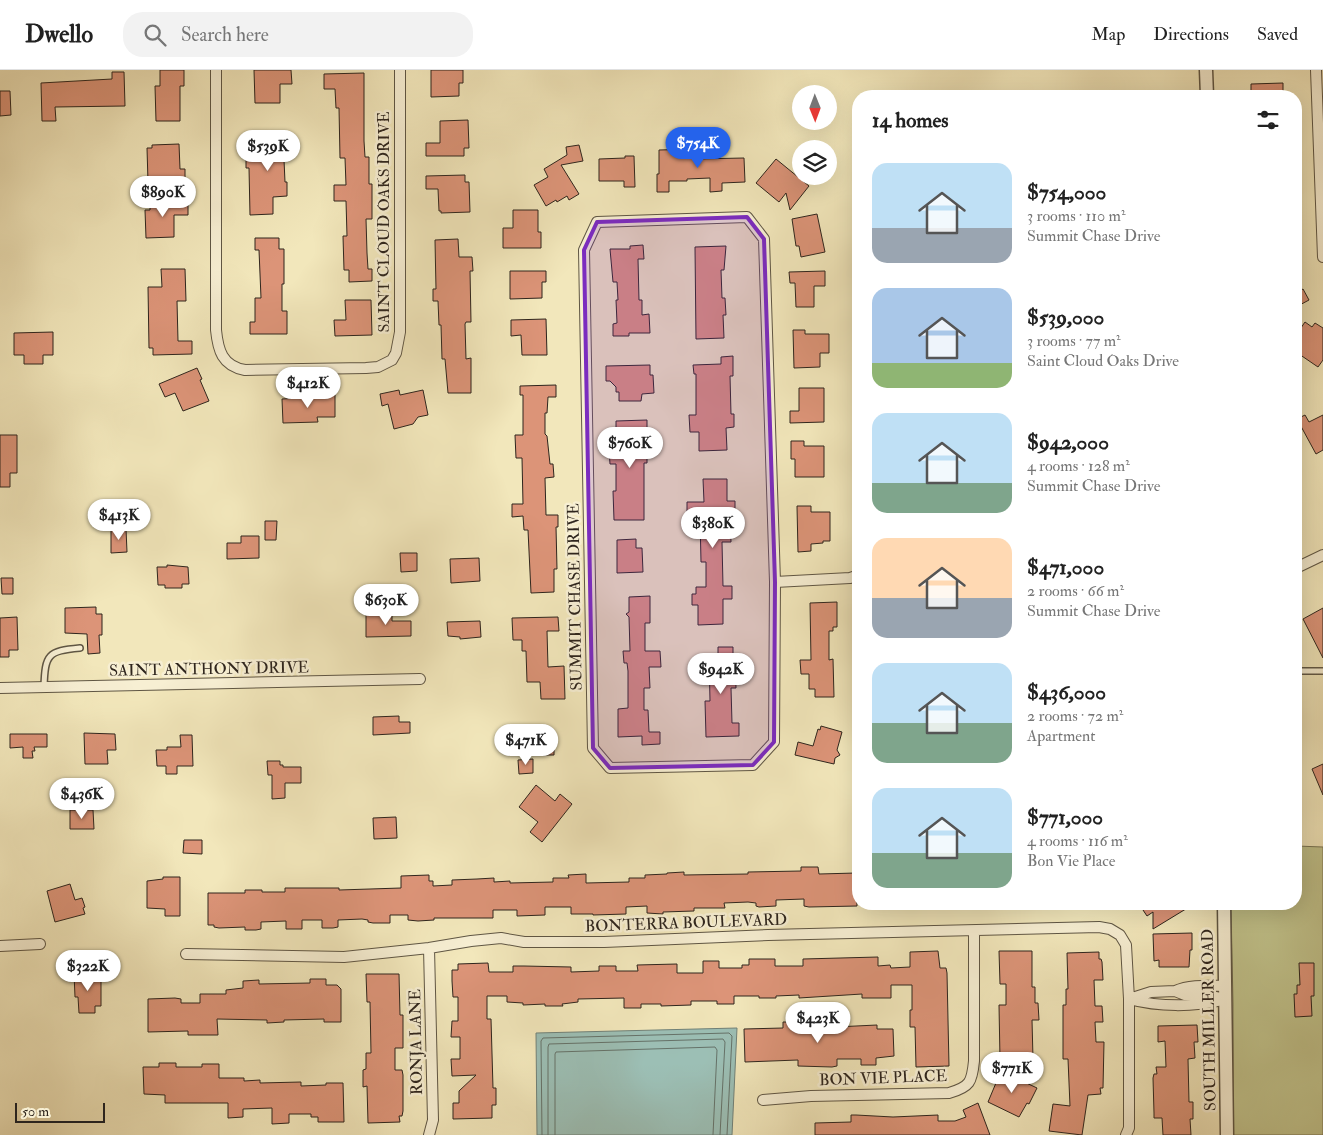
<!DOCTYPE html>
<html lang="en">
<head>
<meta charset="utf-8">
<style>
  body { margin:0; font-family:"IM FELL Double Pica",serif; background:#f2f2f2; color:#222; height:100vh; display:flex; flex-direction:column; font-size:19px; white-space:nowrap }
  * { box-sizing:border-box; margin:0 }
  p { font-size:16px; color:#767676 }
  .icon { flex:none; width:28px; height:28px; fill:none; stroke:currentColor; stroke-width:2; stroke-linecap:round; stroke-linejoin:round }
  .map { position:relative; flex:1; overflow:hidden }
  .details { position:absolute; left:852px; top:20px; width:450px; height:820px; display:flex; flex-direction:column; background:#fff; border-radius:20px; box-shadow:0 5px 20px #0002 }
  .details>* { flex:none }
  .needle { width:32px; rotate:179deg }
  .controls { position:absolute; left:792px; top:15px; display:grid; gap:10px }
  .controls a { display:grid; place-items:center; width:45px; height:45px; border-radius:50%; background:#fff; box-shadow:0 5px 20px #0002; font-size:25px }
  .scale { position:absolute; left:15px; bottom:12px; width:90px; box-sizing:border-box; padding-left:5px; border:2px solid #2e251d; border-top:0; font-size:14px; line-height:18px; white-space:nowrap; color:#2e251d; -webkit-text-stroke:4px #f7efd3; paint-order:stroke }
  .price { position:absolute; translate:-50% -42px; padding:0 11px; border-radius:18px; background:#fff; color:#222; font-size:16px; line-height:32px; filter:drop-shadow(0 1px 2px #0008) }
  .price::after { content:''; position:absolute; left:50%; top:30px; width:15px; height:11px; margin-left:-8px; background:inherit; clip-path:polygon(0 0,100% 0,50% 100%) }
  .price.active { background:#2563eb; color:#fff }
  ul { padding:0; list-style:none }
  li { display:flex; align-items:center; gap:15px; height:125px; padding:0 20px }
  li span { display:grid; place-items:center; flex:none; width:140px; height:100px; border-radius:15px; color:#555 }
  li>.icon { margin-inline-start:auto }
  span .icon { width:60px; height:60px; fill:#fffc; stroke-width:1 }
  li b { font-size:21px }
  h2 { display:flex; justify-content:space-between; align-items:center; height:60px; padding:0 20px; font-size:21px }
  header { display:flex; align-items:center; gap:30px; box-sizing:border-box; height:70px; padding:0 25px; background:#fff; border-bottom:1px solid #e0e0e0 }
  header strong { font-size:24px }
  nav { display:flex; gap:28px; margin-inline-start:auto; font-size:18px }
  .search { width:350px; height:45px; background:#f2f2f2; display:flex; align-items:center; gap:12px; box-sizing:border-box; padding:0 18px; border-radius:20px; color:#767676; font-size:19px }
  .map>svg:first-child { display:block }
  .green { fill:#c1c38c; stroke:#787454 }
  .water { fill:#9cbfb5; stroke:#708178 }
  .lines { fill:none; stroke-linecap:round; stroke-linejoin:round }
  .shore { stroke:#657269; stroke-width:1 }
  .building { fill:#dc9478; stroke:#2e251d }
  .service-casing { stroke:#5f5644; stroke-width:8 }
  .minor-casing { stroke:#5f5644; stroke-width:12 }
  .tertiary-casing { stroke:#5f5644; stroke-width:15 }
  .service { stroke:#f7efd3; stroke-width:5 }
  .minor { stroke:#f7efd3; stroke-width:10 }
  .tertiary { stroke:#f7efd3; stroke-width:12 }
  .marked { fill:#7b2cbf; fill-opacity:0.2; stroke:#7b2cbf; stroke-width:4; stroke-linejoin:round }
  .labels { text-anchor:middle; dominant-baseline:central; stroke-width:5; stroke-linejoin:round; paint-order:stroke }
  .street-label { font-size:16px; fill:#2e251d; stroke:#f7efd3 }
</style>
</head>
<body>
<header>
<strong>Dwello</strong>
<div class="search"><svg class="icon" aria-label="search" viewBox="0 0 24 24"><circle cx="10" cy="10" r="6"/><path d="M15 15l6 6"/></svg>Search here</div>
<nav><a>Map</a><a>Directions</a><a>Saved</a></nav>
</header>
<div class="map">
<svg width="1323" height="1065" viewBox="0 0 1323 1065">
  <rect width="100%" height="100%" fill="#f2e7bb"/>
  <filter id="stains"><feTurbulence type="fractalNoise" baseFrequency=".004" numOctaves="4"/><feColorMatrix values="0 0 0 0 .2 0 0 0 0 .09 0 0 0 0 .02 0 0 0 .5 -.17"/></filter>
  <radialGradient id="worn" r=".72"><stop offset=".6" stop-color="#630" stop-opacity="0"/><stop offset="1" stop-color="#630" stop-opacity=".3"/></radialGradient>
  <path class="green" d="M1296,776L1323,777V1065H1233V934L1231,837L1232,834H1296Z"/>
  <path class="water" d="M737,958L732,1065H537L536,963Z"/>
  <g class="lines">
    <path class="shore" d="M542,1065L541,971L543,968L729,963L732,966L727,1065
      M548,1065V977L549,974L723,969L725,972L720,1065
      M555,1065V984L556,982L715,977L717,980L713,1065"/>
  </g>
  <path class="building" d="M160,0H184V16H180V51H156L155,16H160Z
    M254,0H291L292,14H280V33H255Z
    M431,0H463V13H459V26L431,27Z
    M112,2H124L125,36L55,37L56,51H42L41,13L112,9Z
    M364,3V71L365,87H369V114H372V149H366L367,183L368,199H372V211L349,212V200H344L343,166H347L346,131H334V115H346L345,88H340L339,38H336L335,19H324V4Z
    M1283,13V26H1251V14Z
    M0,21H10L11,45L0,46Z
    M468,50L469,78H464V86H426V73H440V51Z
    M288,62L289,90H284L285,112H287V126L273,127V144L250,145L249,98H246V85H260L259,63Z
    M179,74L180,99H185V111L148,112L147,78H152V75Z
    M579,75L583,91L561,95L579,124L569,130L567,126L557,132L556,130L546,136L534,115L548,107L544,99L567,85L566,77Z
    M695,79V89L744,88L745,112L722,113V121L710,122V108L687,109V111H669V122H657V104H659V80Z
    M625,86H634L635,117H624V111H599V89L625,88Z
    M776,89L809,116L790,140L786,123L779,132L756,113Z
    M465,105V112H469L470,142L441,143V141H439L438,119H426V106Z
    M150,132H188V145H174V167L146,168L145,140H150Z
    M513,140H538V162H541V178H503V158H513Z
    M817,144L825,182L801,187L799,176H796L792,149Z
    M255,168H279V179H284V214H282V241H287V264H250V252H255V228H261L259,180H255Z
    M458,169L459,187H472L473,201H470L471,252H466L465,254L466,289L471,288V323H448L445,289H442L441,255H439L438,231H433V219H436L435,170Z
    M643,175L644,189H638L639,230H642V245L649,244L650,263H629V266H613V254L617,253L616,230H618L617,212H613L610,179H630V176Z
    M726,176L724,200H721L722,228H725L726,245H723L724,268L696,269L695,177Z
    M161,199H185L186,231H177L178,271H192V284L153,285V278H149L148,217H162Z
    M510,201H546V212H542V228L510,229Z
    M825,201V216H814V237H796L795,213H790L789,202Z
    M1303,219L1309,230L1296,237V223Z
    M345,230H371L372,265L335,266L334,250H346Z
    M546,249L547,285H522L521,265L511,266V250Z
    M1305,252L1312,257L1315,253L1323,258V290L1318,297L1296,282V265Z
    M793,260H805V264H829V283H820V297L794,298Z
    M53,262V285H43V294H24V285H14V263Z
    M733,286V306H730L731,344H734V357L726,358L727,380L699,381V362H690L689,345H696V304H694L693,295L721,294V287Z
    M650,295V305H653L654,323L642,324L641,331H619V322H616V317L610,311H606V296Z
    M197,298L202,309L200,310L209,331L183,341L175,323L165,327L159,314Z
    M556,315V327H548L547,343H545V364L547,366L550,394H553L554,407L545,408L546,445H558V457H556L557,499H554V522L531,523L528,460H524L523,446L512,447V434H523L522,388H516L515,365H523V325H520V316Z
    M799,318H824V352L790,353V341H799Z
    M399,320L400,325L423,320L428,345L418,347L413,354L394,359L388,334L382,336L380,324Z
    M317,324H335V347H317L318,352L283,353L282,329L317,327Z
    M1305,345L1309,352L1323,345V380L1316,384L1297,349Z
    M647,350V393H644V450H614L613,421H616V394H610L609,379L616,378V351Z
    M0,365H17V403H10V417H0Z
    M791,371H804V376H824V407H795V389H791Z
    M703,409H727V431H735V442L730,443L731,472H722L723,516H732V529H723V554L698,555V535H692V524H696V517H706V492H701L700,446H687V432H704Z
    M797,436H811V442H830V471H823V473L811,474V481L798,482Z
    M265,451H277L276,470H265Z
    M111,459H126L127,482L111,483Z
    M241,466H259V488L227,489V473H241Z
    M636,469V478H642L643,502L617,503V470Z
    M400,483H417V501L401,502Z
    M479,488L480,511L451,513L450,489Z
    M167,495L188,497L189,514H182V518H165V515H158L157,497H167Z
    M1,508H13V524H2Z
    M650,526V553H645V581H660L661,597H649L650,618H644V640H648L649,662H660V674L642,675V666L618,667V639L628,638V601L627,593H624L623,581H630L629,547L626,544L629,542V527Z
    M837,532V557H833V561H829V590L833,589L834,627H815V619H809V604H801L800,590H811L810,533Z
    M96,537V544H102V565H99L100,583L88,584L87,564L65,563V538Z
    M1323,538V588L1303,549Z
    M392,542V551H411V566L366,567V543Z
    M17,547L18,580H9V587H0V548Z
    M558,547L559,561H547L548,597L564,596L565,629H541L540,612H527L526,581H522V570H513L512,548Z
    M480,551L481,567L460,569V567L448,566L447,552Z
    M718,577H733V588H735L736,618H731L732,653H739V666L706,667L705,631H710L709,586H718Z
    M399,646V652H410V663L373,665V647Z
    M821,656L842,662L837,680L840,685L835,688L834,694L795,685L798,672L813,676L818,659L820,660Z
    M529,662H554V685H529V676L526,674L529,671Z
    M84,663L115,664L116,680H107L108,694H85Z
    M10,664H47V677H34L35,681H32L33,688H23V677L10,678Z
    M180,665H192L193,696H177V704H166V696H157L156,680H167V677H181Z
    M533,689V703L519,704L518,690Z
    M267,691H280V695H283V697H301V713H285V728L272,729V705H268Z
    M1323,694V725L1312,699Z
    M536,715L555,731L560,724L572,734L542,772L530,762L538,752L519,737Z
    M70,740H93L94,759H70Z
    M396,747L397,768L374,769L373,748Z
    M184,770H202V784L183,783Z
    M801,797H818L819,804L856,803L857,836L809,837L804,836V829L776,830V836L759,837L756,836V833L748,832L724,833L725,838H694V841L663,842V844L647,843V836L626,837V844L593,845V844H571V837H545V845L517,846V840H493V848H434V850L418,851L408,850V845H390V853H373L368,852V850L362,849L338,850V857L333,858H322V850H302V859H286V851L261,852V859L256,860H245V857L219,858L214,857V855H208V823H245V820H262V822H285V818H339V820L401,818V806L429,805V811H433V816L452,815V810L477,809L494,808V812L510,811V813L553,812V808H569L568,805L586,804V813L629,812V808H645V805L667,804V803L684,802V805L748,804V802L801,801Z
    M163,807H180V846H165V839L147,838V811L163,809Z
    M70,814L75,830L82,828L85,837L83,838L85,844L55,852L47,821Z
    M1139,834H1194L1153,859V842L1147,846Z
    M1192,863V880H1190L1189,897H1159V890L1154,891L1153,864Z
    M938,881L940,898H946L947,903L949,996L916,997L915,957H910V940H912V915H891V928H862V924L799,928V925L776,926V928H759V926H734V934H717V931H691V935L661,936V934H641V938H624V928L578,929V932L562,934L563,936H545V934L523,935V933L507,932V926H487V949H491L493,1018H496V1035H492V1048L453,1049V1033H459V1021L476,1005L452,1006L451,989H460V967H451L452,951H458V927H453L452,911V900H458V894L488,893L489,902H513V896H524L571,897V902L599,901V896H616V901H638L637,895L677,894V903H703V891H719V898H742V895H749V889H775V896H803V889L878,887V896L890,895L891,898L910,897V882Z
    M999,881H1032V917H1035V933H1038L1039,950H1032L1033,989H1000L999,935H1006V914H1000Z
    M1099,882V889H1101L1102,892L1103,910H1094L1095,936H1102L1103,952H1095L1096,972H1104L1103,1018H1100L1101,1024L1088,1025L1082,1065L1049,1061L1053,1034L1070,1036L1068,989H1063V935H1066V919H1068L1067,883Z
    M1299,893H1314V926H1311L1312,946L1295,947L1294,924H1297V915H1300Z
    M74,903H95V910H101V936H95V943H79L78,927H75Z
    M366,904H399L400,945H403V978H395V1000H402L403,1005V1041L402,1046H399L400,1052L368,1053L367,1016L363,1017V1000L366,999V983H371L370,932H367Z
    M310,909H326V915H337L341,919V952H324V949L284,950V952L267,953V950L217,949L218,965H188V961L148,962V929L175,928L181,929V933H200V924H226V920L243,918V911L259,910V914L310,913Z
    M783,952H800V956L814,955V958L877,955V959H893L894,986L876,988V995H861V989H837V996L832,997L798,996V990L745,992L744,959L783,958Z
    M1197,955L1198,972H1194L1195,988L1188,989L1189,1032H1193V1049H1190L1191,1065H1163L1162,1048H1154V1043L1153,1008L1154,1004H1157L1156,997H1166L1165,971L1158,972V956Z
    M159,993H176V997H202V994H219V1008H244V1011L260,1010V1013L301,1012V1016L326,1015V1013H343L344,1052H318V1047H311V1044H289V1053L272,1054V1038L243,1039V1047L228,1048V1033H165V1025L144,1024L143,997H159Z
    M1001,1001L1037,1018L1029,1034L1027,1033L1019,1047L988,1032Z
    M978,1033L990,1065H815V1053L851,1052V1045H856L893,1047L938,1045V1051H955L966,1047L963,1040Z"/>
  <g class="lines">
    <g class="service-casing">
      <path id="service" d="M1296,601H1323
        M44,617C45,584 48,581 80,578"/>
    </g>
    <g class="minor-casing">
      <path id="minor" d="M216,0V260C218,280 222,296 245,300L366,298L378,297L392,290L396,283L400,262V0
        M1316,0L1323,187
        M747,147L764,169L775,512L774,672L753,695L610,698L593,678L584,180L597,152Z
        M1296,498L1323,485
        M775,512L850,508L859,505
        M0,618L420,609
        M0,876L40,874
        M186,884L344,887L429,878L471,871L501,868L524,872H604L768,865L1099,857L1110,859L1120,865L1126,875L1129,929V1058L1126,1065
        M1175,921C1191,914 1209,916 1226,916
        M1129,929L1151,922L1175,921L1185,925L1210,926L1226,929
        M1129,929C1159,937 1193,937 1223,930
        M763,1030L811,1026L949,1023C970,1017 972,1012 974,991V861
        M429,1065L433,1050L429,878"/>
    </g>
    <g class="tertiary-casing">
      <path id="tertiary" d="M1206,0L1207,26
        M1224,834L1227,1065"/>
    </g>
    <use href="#service" class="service"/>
    <use href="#minor" class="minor"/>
    <use href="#tertiary" class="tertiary"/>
  </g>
  <path class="marked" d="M747,147L764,169L775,512L774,672L753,695L610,698L593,678L584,180L597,152Z"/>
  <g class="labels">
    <g class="street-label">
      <text transform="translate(384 152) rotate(-90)">SAINT CLOUD OAKS DRIVE</text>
      <text transform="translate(575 527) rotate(-91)">SUMMIT CHASE DRIVE</text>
      <text transform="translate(209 599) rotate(-1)">SAINT ANTHONY DRIVE</text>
      <text transform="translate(686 853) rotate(-2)">BONTERRA BOULEVARD</text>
      <text transform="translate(1209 950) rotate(-91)">SOUTH MILLER ROAD</text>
      <text transform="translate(416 972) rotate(-91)">RONJA LANE</text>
      <text transform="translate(883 1008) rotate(-2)">BON VIE PLACE</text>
    </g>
  </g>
  <rect width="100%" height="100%" filter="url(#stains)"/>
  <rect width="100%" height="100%" fill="url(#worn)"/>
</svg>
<div class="controls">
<a><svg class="needle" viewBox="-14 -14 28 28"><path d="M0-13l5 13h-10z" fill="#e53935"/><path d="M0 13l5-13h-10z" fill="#767676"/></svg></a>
<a><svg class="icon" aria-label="layers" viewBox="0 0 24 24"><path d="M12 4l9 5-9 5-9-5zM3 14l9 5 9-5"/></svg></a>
</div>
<div class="scale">50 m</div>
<b class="price active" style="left:698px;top:99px">$754K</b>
<b class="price" style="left:268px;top:102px">$539K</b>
<b class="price" style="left:163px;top:148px">$890K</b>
<b class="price" style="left:308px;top:339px">$412K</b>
<b class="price" style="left:630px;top:399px">$760K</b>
<b class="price" style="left:119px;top:471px">$413K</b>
<b class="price" style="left:713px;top:479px">$380K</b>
<b class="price" style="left:386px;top:556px">$630K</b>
<b class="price" style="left:721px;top:625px">$942K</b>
<b class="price" style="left:526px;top:696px">$471K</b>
<b class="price" style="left:82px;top:750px">$436K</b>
<b class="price" style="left:88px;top:922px">$322K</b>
<b class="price" style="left:818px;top:974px">$423K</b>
<b class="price" style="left:1012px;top:1024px">$771K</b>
<section class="details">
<h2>14 homes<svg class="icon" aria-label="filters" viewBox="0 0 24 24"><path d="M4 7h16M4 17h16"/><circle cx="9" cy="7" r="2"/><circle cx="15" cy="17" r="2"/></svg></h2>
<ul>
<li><span style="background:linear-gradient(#bfe0f5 65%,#9aa5b1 0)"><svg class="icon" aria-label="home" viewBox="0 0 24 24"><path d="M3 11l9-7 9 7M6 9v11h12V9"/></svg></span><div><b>$754,000</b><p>3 rooms · 110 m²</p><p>Summit Chase Drive</p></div></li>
<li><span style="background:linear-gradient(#a9c7e8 75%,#8fb573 0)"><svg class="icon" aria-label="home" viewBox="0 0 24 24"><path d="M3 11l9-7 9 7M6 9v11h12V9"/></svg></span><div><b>$539,000</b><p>3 rooms · 77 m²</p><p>Saint Cloud Oaks Drive</p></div></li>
<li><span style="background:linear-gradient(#bfe0f5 70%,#7fa58c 0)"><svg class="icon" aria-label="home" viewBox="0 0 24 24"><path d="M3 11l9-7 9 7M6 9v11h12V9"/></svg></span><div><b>$942,000</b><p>4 rooms · 128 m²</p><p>Summit Chase Drive</p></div></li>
<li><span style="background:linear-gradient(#ffd9b3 60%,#9aa5b1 0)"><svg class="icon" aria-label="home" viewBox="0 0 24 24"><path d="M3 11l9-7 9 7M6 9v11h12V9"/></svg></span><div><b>$471,000</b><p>2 rooms · 66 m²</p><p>Summit Chase Drive</p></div></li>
<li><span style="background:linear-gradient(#bfe0f5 60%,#7fa58c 0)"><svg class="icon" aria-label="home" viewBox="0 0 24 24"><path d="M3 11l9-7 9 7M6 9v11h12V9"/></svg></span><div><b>$436,000</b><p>2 rooms · 72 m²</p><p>Apartment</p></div></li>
<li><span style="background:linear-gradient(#bfe0f5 65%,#7fa58c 0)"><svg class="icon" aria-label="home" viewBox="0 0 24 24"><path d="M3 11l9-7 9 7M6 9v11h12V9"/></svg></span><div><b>$771,000</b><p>4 rooms · 116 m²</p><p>Bon Vie Place</p></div></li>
</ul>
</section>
</div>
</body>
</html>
